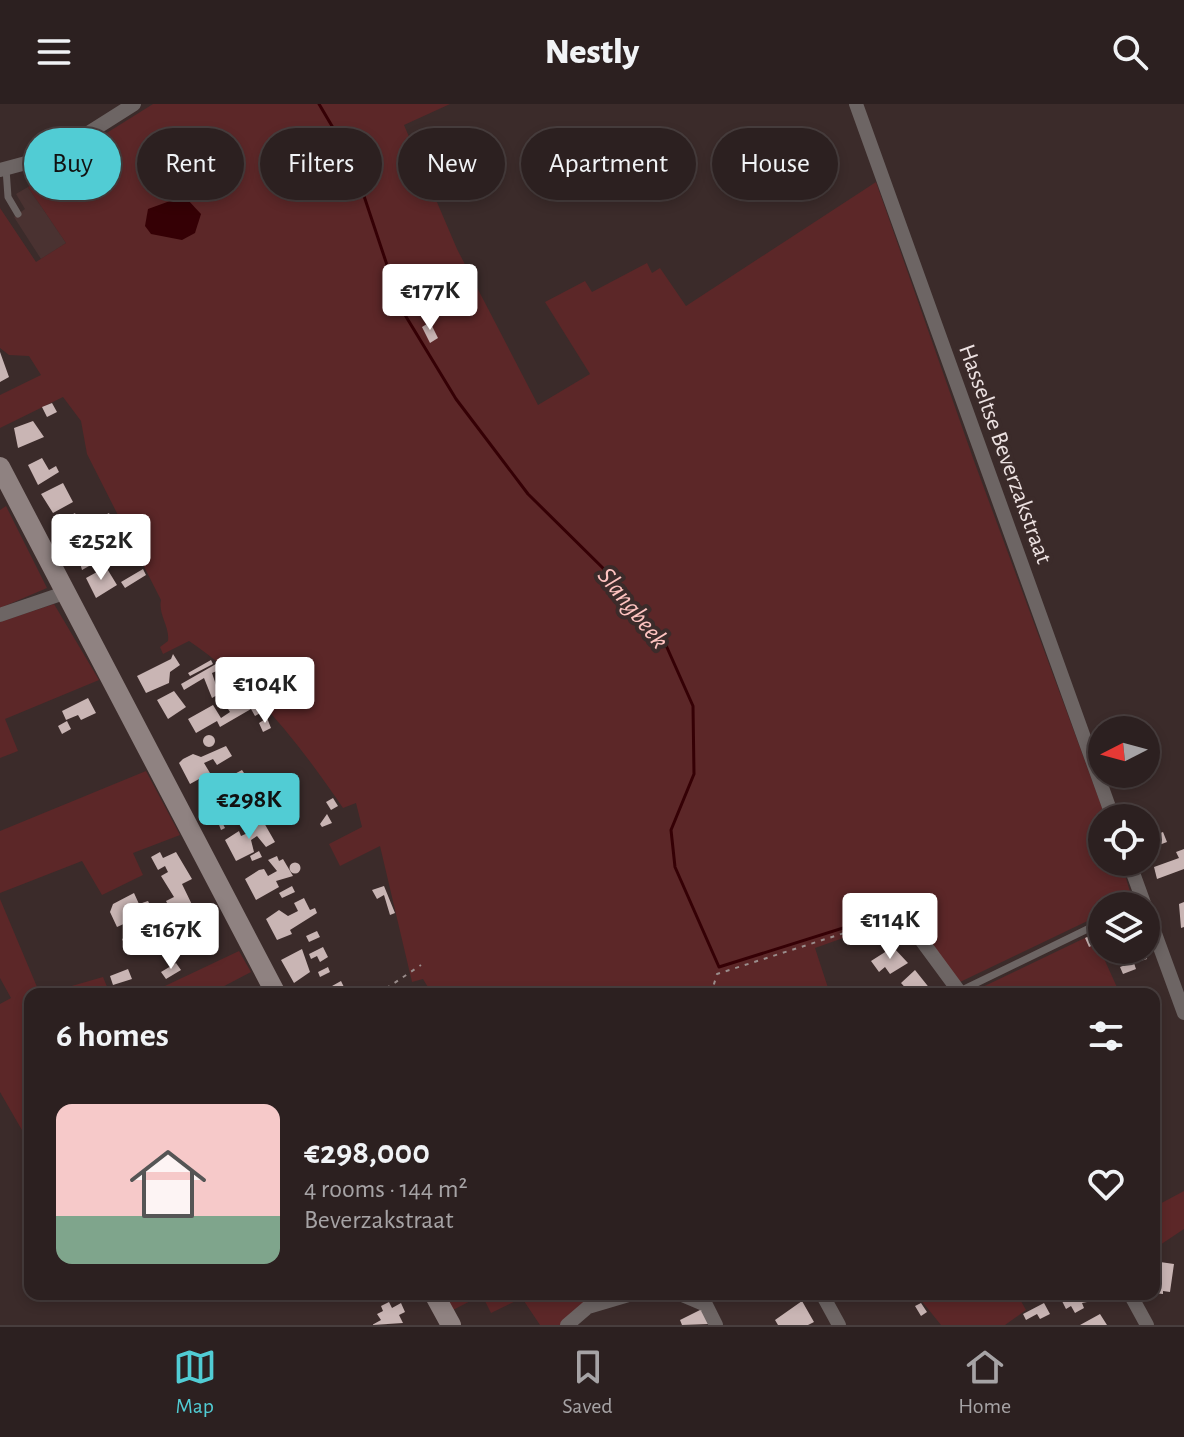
<!DOCTYPE html>
<html lang="en">
<head>
<meta charset="utf-8">
<style>
  body { margin:0; font-family:"Alegreya Sans",sans-serif; background:#342829; color:#f1f3f6; height:100vh; display:flex; flex-direction:column; font-size:30px; white-space:nowrap }
  * { box-sizing:border-box; margin:0 }
  p { font-size:26px; color:#a6a3a5 }
  .icon { flex:none; width:44px; height:44px; fill:none; stroke:currentColor; stroke-width:2; stroke-linecap:round; stroke-linejoin:round }
  .map { position:relative; flex:1; overflow:hidden }
  .drawer { position:absolute; left:24px; top:884px; width:1136px; height:312px; display:flex; flex-direction:column; background:#2c2020; border-radius:16px; box-shadow:0 4px 12px #0003,0 0 0 2px #483e3e }
  .drawer>* { flex:none }
  .top-card { position:absolute; left:24px; top:24px; width:1136px; height:72px; display:flex; gap:16px }
  .needle { width:52px; rotate:264deg }
  .tools { position:absolute; left:1088px; top:612px; display:grid; gap:16px }
  .tools a { display:grid; place-items:center; width:72px; height:72px; border-radius:50%; background:#2c2020; box-shadow:0 4px 12px #0003,0 0 0 2px #483e3e; font-size:40px }
  .price { position:absolute; translate:-50% -68px; padding:0 18px; border-radius:8px; background:#fff; color:#222; font-size:26px; line-height:52px; filter:drop-shadow(0 2px 4px #0008) }
  .price::after { content:''; position:absolute; left:50%; top:48px; width:24px; height:18px; margin-left:-12px; background:inherit; clip-path:polygon(0 0,100% 0,50% 100%) }
  .price.on { background:#51ccd4; color:#111 }
  ul { padding:0; list-style:none }
  li { display:flex; align-items:center; gap:24px; height:200px; padding:0 32px }
  li span { display:grid; place-items:center; flex:none; width:224px; height:160px; border-radius:16px; color:#555 }
  li>.icon { margin-inline-start:auto }
  span .icon { width:96px; height:96px; fill:#fffc; stroke-width:1 }
  li b { font-size:34px }
  h2 { display:flex; justify-content:space-between; align-items:center; height:96px; padding:0 32px; font-size:34px }
  .tag { padding:0 28px; border-radius:36px; background:#2c2020; box-shadow:0 4px 12px #0003,0 0 0 2px #483e3e; font-size:28px; line-height:72px }
  .tag.on { background:#51ccd4; color:#111 }
  header { display:flex; justify-content:space-between; align-items:center; height:104px; padding:0 32px; background:#2c2020; font-size:36px; font-weight:800 }
  .tabs { display:flex; justify-content:space-around; align-items:center; height:112px; border-top:2px solid #483e3e; background:#2c2020; font-size:22px; color:#a6a3a5 }
  .tabs a { display:grid; justify-items:center; gap:4px }
  .tabs .on { color:#51ccd4 }
  .map>svg:first-child { display:block }
  .built { fill:#4a3231 }
  .green { fill:#5c2728 }
  .water { fill:#350005 }
  .lines { fill:none; stroke-linecap:round; stroke-linejoin:round }
  .stream { stroke:#350005; stroke-width:3 }
  .building { fill:#c9b5b4 }
  .path { stroke:#9a8d8c; stroke-width:2; stroke-dasharray:4 6; stroke-linecap:butt }
  .lane { stroke:#6d6564; stroke-width:7 }
  .street { stroke:#6d6564; stroke-width:14 }
  .secondary { stroke:#8f8281; stroke-width:20 }
  .labels { text-anchor:middle; dominant-baseline:central; stroke-width:8; stroke-linejoin:round; paint-order:stroke }
  .street-label { font-size:24px; fill:#ece1e1; stroke:#3b2b2a }
  .water-label { font-size:26px; font-style:italic; fill:#ffc4c1; stroke:#3b2b2a }
</style>
</head>
<body>
<header><svg class="icon" aria-label="menu" viewBox="0 0 24 24"><path d="M4 6h16M4 12h16M4 18h16"/></svg>Nestly<svg class="icon" aria-label="search" viewBox="0 0 24 24"><circle cx="10" cy="10" r="6"/><path d="M15 15l6 6"/></svg></header>
<div class="map">
<svg width="1184" height="1221" viewBox="0 0 1184 1221">
  <rect width="100%" height="100%" fill="#3b2b2a"/>
  <path class="built" d="M28,83L66,139L41,155L14,113L25,105L16,90Z"/>
  <path class="green" d="M153,0H450L404,21L457,145L538,301L590,270L545,198L585,177L592,188L647,159L652,169L660,164L686,202L876,78L974,357L1106,714H1102V758H1121L1132,794L1120,802H1102V810L960,878L908,811L815,844L830,890H432L423,875L412,878L380,742L340,762L329,740L362,723L356,699L343,704C301,642 252,579 189,537L163,550L160,543L168,537C170,522 158,511 161,496L87,350L81,317L63,293L0,324V291L41,271L29,252L9,251L0,244V104L36,158L66,139L28,83L61,61L57,60Z
    M6,402L47,484L0,504V406Z
    M54,500L99,576L5,615L18,647L0,654V518Z
    M146,667L180,731L133,749L143,771L102,791L82,757L0,789V727Z
    M0,795L40,890H30V1040L0,988V900L11,894L0,874Z
    M1093,830L1120,890H968Z
    M239,847L251,868L209,890H148Z
    M103,873L110,890H44Z
    M1184,1087V1125L1154,1145V1103Z
    M453,1190H612L561,1221H540L522,1194L491,1209L482,1191L453,1206L446,1193Z
    M916,1190H1017L1026,1206L1005,1221H941Z"/>
  <path class="water" d="M181,93L187,95L201,110L195,129L182,136L151,130L145,122L148,105Z"/>
  <g class="lines">
    <path class="stream" d="M319,0L352,56L402,206L456,295L528,390L611,472L665,539L693,602L694,670L671,726L675,763L719,863L894,808L902,816"/>
  </g>
  <path class="building" d="M67,68L86,88L84,91L80,87L73,91L58,75Z
    M430,218L438,234L430,239L422,223Z
    M0,248L9,273L0,278Z
    M52,299L57,308L47,313L42,303Z
    M33,317L44,333L18,344L14,324Z
    M42,354L49,366L56,362L59,368L38,381L28,361Z
    M63,379L73,398L53,409L41,390Z
    M75,409L83,427L66,437L58,418Z
    M109,409L111,413L116,411L120,421L107,429L99,414Z
    M97,434L105,453L82,466L76,445Z
    M106,463L117,481L96,494L86,474Z
    M143,465L146,471L125,484L121,478Z
    M173,550L180,561L170,568L169,579L146,589L137,572L171,555Z
    M211,556L213,560L190,572L188,569Z
    M216,560L219,566L212,569L219,590L212,594L204,574L184,586L181,580Z
    M174,587L186,603L168,615L157,596Z
    M248,587L262,608L255,612L251,605L220,623L217,617L196,629L188,615L213,601L221,614L230,608L228,605L243,597L240,592Z
    M88,594L96,609L81,616L78,611L66,616L62,607Z
    M267,614L271,624L263,628L259,619Z
    M67,617L71,625L62,630L58,622Z
    M203 637a6 6 0 1 1 12 0a6 6 0 1 1-12 0Z
    M226,642L232,652L217,661L213,655L204,659L210,669L190,680L179,659L183,655L193,650L201,653Z
    M242,666L246,672L229,682L225,675Z
    M258,682L263,692L225,710L227,714L221,716L225,724L221,726L218,718L212,721L199,697L220,687L227,697Z
    M333,694L338,702L331,706L326,698Z
    M257,699L261,706L266,703L269,709L252,717L249,710L239,717L236,710Z
    M327,710L332,719L322,723L320,720Z
    M1153,716L1158,730L1163,728L1167,738L1146,746V719Z
    M263,717L275,738L266,743L257,732L251,736L254,748L236,757L225,736L239,727L241,732L252,727L250,723Z
    M1184,745V765L1157,775L1154,763L1179,754L1176,748Z
    M259,747L262,753L252,757L250,752Z
    M160,748L163,754L176,748L192,775L182,780L198,813L206,809L210,817L183,830L166,797L174,793L161,772L168,768L165,762L158,766L151,753Z
    M277,752L279,757L283,755L293,772L276,777L279,783L256,796L245,775L259,766L264,765L268,772L277,767L268,756Z
    M289.5 764a5.5 5.5 0 1 1 11 0a5.5 5.5 0 1 1-11 0Z
    M292,782L295,788L282,794L279,789Z
    M384,782L395,809L390,811L384,791L377,795L372,786Z
    M134,789L139,800L148,797L150,801L141,805L143,810L159,803L171,831L155,838L157,843L147,847L144,843L128,849L122,835L139,827L136,820L130,822L128,818L117,823L110,808L113,800Z
    M304,794L310,806L315,804L317,809L290,826L292,830L277,836L266,815L279,806L288,812L298,807L294,799Z
    M1184,798V823L1181,824L1179,800Z
    M317,827L320,833L309,838L306,832Z
    M1098,828L1102,837L1089,843L1085,834Z
    M323,843L328,853L320,858L317,852L311,855L309,850Z
    M893,843L908,859L890,870L885,863L879,868L871,857Z
    M302,845L310,868L294,879L281,856Z
    M1110,846H1120L1122,855L1114,857Z
    M1129,846H1143L1147,855L1134,859L1136,865L1123,870L1120,863L1134,858Z
    M176,859L181,866L166,875L161,868Z
    M328,863L330,868L320,873L318,868Z
    M128,865L132,875L113,881L110,872Z
    M915,866L931,886L926,890H911L901,879Z
    M341,877L346,887L347,890H336L332,882Z
    M1160,1158L1174,1160L1170,1188L1163,1187V1190L1154,1189Z
    M1069,1190H1089L1092,1197L1082,1199L1084,1204L1075,1209L1071,1202L1066,1205L1061,1195Z
    M802,1197L814,1218L808,1221H778L775,1216Z
    M389,1198L392,1204L401,1199L405,1208L399,1211L403,1219L372,1221L381,1216L377,1210L383,1207L381,1202Z
    M921,1199L927,1208L921,1212L915,1202Z
    M1044,1199L1050,1210L1040,1215L1037,1210L1026,1216L1023,1210Z
    M702,1205L709,1220L682,1221L680,1216Z
    M1100,1210L1107,1221H1080Z"/>
  <g class="lines">
    <path class="path" d="M378,890L421,861
      M711,890L717,870L894,813"/>
    <path class="lane" d="M6,65L8,93L18,110
      M960,887L1102,818"/>
    <path class="street" d="M856,0L1113,714
      M0,66L52,52L134,0
      M0,511L67,488
      M1129,758L1145,802
      M1146,805L1184,909
      M908,818L961,890
      M680,1190L706,1201L716,1221
      M822,1190L839,1221
      M1130,1190L1147,1221
      M567,1221L588,1203L632,1190"/>
    <path class="secondary" d="M0,363L276,890
      M434,1190L451,1221"/>
  </g>
  <g class="labels">
    <g class="street-label">
      <text transform="translate(1005 350) rotate(70)">Hasseltse Beverzakstraat</text>
    </g>
    <g class="water-label">
      <text transform="translate(633 504) rotate(51)">Slangbeek</text>
    </g>
  </g>
</svg>
<div class="tools">
<a><svg class="needle" viewBox="-14 -14 28 28"><path d="M0-13l5 13h-10z" fill="#e53935"/><path d="M0 13l5-13h-10z" fill="#a6a3a5"/></svg></a>
<a><svg class="icon" aria-label="locate" viewBox="0 0 24 24"><circle cx="12" cy="12" r="6"/><path d="M12 2v4M12 18v4M2 12h4M18 12h4"/></svg></a>
<a><svg class="icon" aria-label="layers" viewBox="0 0 24 24"><path d="M12 4l9 5-9 5-9-5zM3 14l9 5 9-5"/></svg></a>
</div>
<b class="price" style="left:430px;top:228px">€177K</b>
<b class="price" style="left:101px;top:478px">€252K</b>
<b class="price" style="left:265px;top:621px">€104K</b>
<b class="price on" style="left:249px;top:737px">€298K</b>
<b class="price" style="left:890px;top:857px">€114K</b>
<b class="price" style="left:171px;top:867px">€167K</b>
<div class="top-card">
<a class="tag on">Buy</a>
<a class="tag">Rent</a>
<a class="tag">Filters</a>
<a class="tag">New</a>
<a class="tag">Apartment</a>
<a class="tag">House</a>
</div>
<section class="drawer">
<h2>6 homes<svg class="icon" aria-label="filters" viewBox="0 0 24 24"><path d="M4 7h16M4 17h16"/><circle cx="9" cy="7" r="2"/><circle cx="15" cy="17" r="2"/></svg></h2>
<ul>
<li><span style="background:linear-gradient(#f6c9c9 70%,#7fa58c 0)"><svg class="icon" aria-label="home" viewBox="0 0 24 24"><path d="M3 11l9-7 9 7M6 9v11h12V9"/></svg></span><div><b>€298,000</b><p>4 rooms · 144 m²</p><p>Beverzakstraat</p></div><svg class="icon" aria-label="heart" viewBox="0 0 24 24"><path d="M12 20l-8-8c-3-5 5-10 8-4 3-6 11-1 8 4z"/></svg></li>
</ul>
</section>
</div>
<nav class="tabs">
<a class="on"><svg class="icon" aria-label="map" viewBox="0 0 24 24"><path d="M3 6l6-2 6 2 6-2v14l-6 2-6-2-6 2zM9 4v14M15 6v14"/></svg>Map</a>
<a><svg class="icon" aria-label="saved" viewBox="0 0 24 24"><path d="M7 4h10v16l-5-4-5 4z"/></svg>Saved</a>
<a><svg class="icon" aria-label="home" viewBox="0 0 24 24"><path d="M3 11l9-7 9 7M6 9v11h12V9"/></svg>Home</a>
</nav>
</body>
</html>
